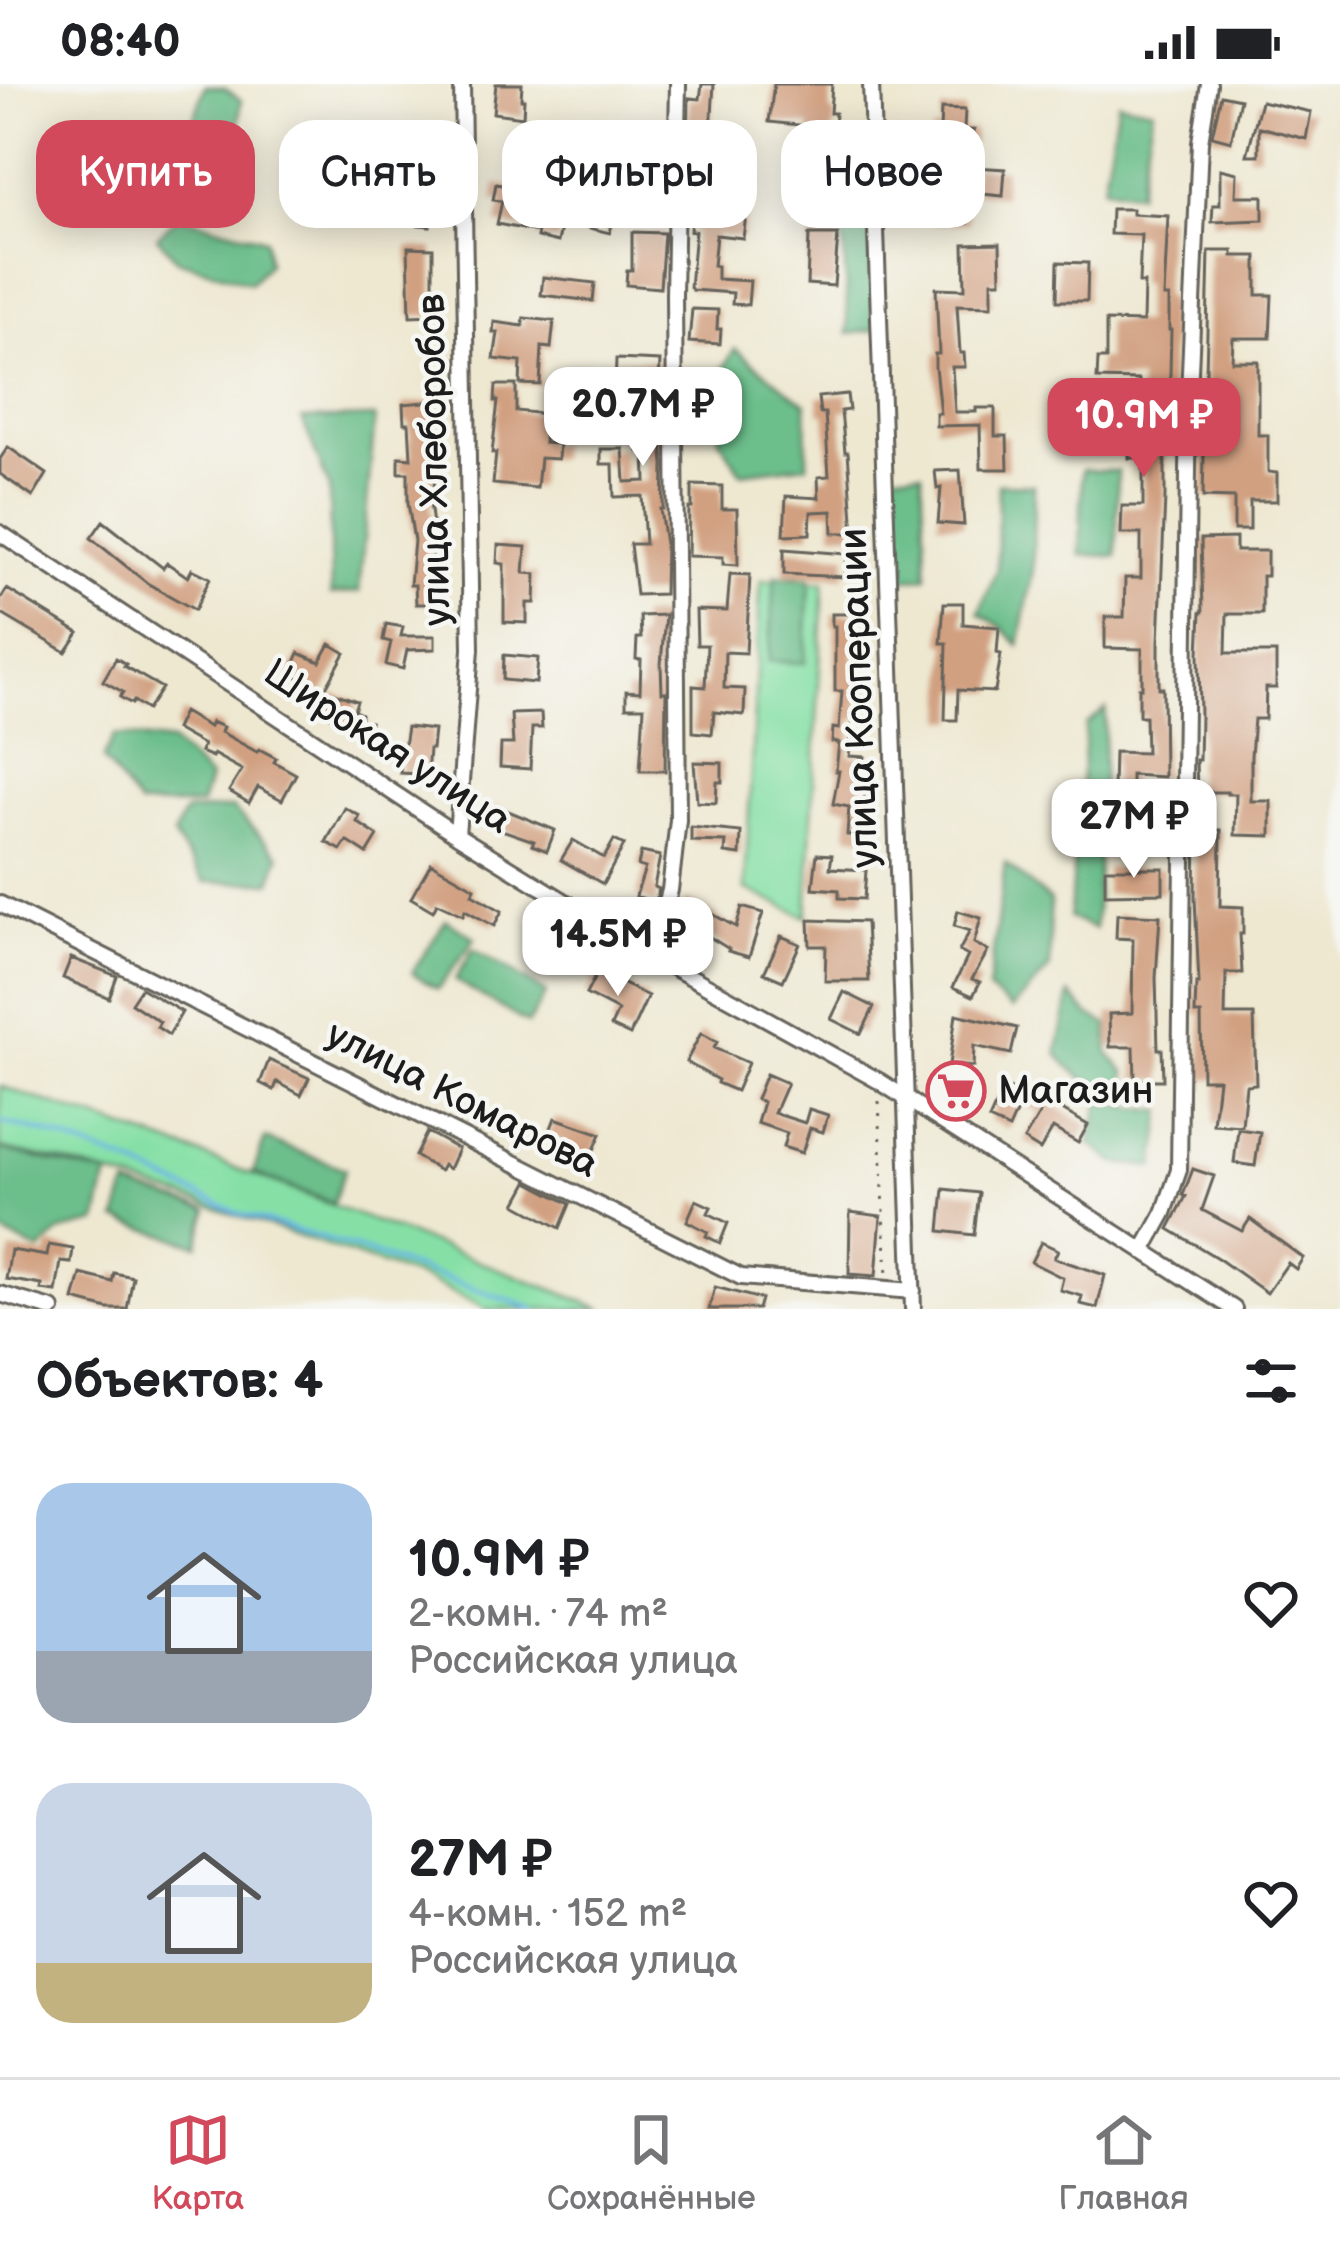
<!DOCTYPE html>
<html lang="ru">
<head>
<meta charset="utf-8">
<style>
  body { margin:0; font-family:"Balsamiq Sans",sans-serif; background:#f2f2f2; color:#202124; height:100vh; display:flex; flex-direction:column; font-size:45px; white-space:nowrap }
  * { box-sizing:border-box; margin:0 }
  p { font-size:39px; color:#757577 }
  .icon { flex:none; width:66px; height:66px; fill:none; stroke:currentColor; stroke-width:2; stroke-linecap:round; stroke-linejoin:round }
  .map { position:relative; height:1225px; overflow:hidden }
  .sheet { display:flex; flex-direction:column; background:#fff; flex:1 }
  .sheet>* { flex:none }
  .guide { position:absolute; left:36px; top:36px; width:1269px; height:108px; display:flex; gap:24px }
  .price { position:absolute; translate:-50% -102px; padding:0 27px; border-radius:24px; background:#fff; color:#222; font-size:39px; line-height:78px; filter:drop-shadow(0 3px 6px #0008) }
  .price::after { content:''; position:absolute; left:50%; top:72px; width:36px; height:27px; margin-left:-18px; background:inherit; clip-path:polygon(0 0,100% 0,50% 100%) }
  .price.active { background:#d1495b; color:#fff }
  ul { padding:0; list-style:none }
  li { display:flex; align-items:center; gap:36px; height:300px; padding:0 36px }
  li span { display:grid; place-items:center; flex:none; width:336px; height:240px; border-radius:36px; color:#555 }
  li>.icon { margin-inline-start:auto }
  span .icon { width:144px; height:144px; fill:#fffc; stroke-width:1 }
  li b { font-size:51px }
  h2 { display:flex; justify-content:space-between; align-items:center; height:144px; padding:0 36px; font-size:51px }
  .tag { padding:0 42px; border-radius:36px; background:#fff; box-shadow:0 6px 30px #0003; font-size:42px; line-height:108px }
  .tag.active { background:#d1495b; color:#fff }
  .status { display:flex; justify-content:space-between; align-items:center; height:84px; padding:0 60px; background:#fff; direction:ltr }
  .status svg { height:33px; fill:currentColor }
  .menu { display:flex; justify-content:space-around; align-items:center; height:168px; border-top:3px solid #e0e0e0; background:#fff; font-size:33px; color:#757577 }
  .menu a { display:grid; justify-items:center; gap:6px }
  .menu .active { color:#d1495b }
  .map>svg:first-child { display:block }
  .green { fill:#86e0a6; stroke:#517e61; stroke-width:3 }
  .forest { fill:#6cbe8b; stroke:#446d54; stroke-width:3 }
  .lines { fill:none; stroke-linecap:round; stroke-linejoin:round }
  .stream { stroke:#6ab5e3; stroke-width:4.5 }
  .building { fill:#d1a081 }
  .minor-casing { stroke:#66635b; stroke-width:20 }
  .path { stroke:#66635b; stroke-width:3; stroke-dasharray:3 9; stroke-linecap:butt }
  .minor { stroke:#fff; stroke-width:14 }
  .labels { text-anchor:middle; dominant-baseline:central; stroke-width:9; stroke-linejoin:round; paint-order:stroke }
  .street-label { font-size:39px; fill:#1c1c1c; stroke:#f6f6f2 }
  .poi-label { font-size:39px; fill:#1c1c1c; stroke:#f6f6f2; text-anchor:start }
</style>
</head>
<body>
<div class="status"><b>08:40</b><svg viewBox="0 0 49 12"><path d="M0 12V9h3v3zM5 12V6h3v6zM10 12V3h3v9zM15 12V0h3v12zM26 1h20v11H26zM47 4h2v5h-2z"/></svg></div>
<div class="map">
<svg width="1340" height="1225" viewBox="0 0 1340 1225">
  <rect width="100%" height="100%" fill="#f6f6f2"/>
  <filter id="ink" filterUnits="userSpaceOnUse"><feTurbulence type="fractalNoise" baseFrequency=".00833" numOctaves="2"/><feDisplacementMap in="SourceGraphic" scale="24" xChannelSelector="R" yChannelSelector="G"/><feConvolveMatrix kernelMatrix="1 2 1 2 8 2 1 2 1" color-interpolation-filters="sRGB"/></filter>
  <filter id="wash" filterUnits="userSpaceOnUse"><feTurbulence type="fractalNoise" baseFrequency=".004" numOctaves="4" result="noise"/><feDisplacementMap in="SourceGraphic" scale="48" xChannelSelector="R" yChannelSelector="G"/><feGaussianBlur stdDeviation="2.7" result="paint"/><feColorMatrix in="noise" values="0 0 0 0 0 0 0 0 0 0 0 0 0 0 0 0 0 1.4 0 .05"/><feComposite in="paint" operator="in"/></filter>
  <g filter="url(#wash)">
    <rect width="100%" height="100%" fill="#eee8d1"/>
    <path class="green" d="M761,496L824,498L807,833L745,805Z
      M0,1002L191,1067L603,1225H487L424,1195L183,1113L61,1077L0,1064Z"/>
    <path class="forest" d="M205,2L224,4L241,16L239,44L192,41Z
      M1118,18L1153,25L1138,109L1103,103Z
      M866,89L876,246L848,250L841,92Z
      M178,132L265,155L268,180L250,199L177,176L157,153Z
      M735,265L806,320L807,381L741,389L719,354L720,290Z
      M375,333L359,508L331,511L329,403L302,335Z
      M1082,386L1118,387L1116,472L1080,471Z
      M895,388H922L927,492L899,496Z
      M998,400L1034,401L1033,486L1019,561L1000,542L979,529L997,485Z
      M775,492L810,494L805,579L769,577Z
      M1106,625L1095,845L1069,834L1086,641Z
      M115,651L171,658L209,694L201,721L139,722L103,675Z
      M232,724L280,772L271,798H205L173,752L185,728Z
      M1005,779L1050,817V884L1012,925L988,906Z
      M446,836L475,854L438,905L412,889Z
      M473,865L546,909L528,940L455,896Z
      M1070,910L1088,930L1108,941V969L1126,988L1125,1007C1096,1007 1075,991 1057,970Z
      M1100,1019L1163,1027L1155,1083L1115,1079L1090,1060Z
      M265,1055L345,1085L333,1119L253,1089Z
      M0,1065L108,1091L97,1139L61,1147L40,1167L0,1148Z
      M127,1102L208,1126L198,1161L117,1136Z"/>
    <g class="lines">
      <path class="stream" d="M0,1038L46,1049L128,1079L240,1130L352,1163L534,1225"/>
    </g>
    <g id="blocks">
      <path class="building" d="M496,0H522L521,15H524L523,33L493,29Z
        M702,0H714L711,46L744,48L742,78L753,79L743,154L716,151L713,182H717V195L750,197L748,221L732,220L733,209L692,206L690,203L695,147H690L691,133L728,134L730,107L688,108V88H716L717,68L688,67L689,14L700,15Z
        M774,0H832L830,29H835L834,44H832L836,109L800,111L799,94L811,93L809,42L769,38Z
        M1221,11L1240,15L1231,57L1212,52Z
        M1261,17L1311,28L1306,55L1259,43V71H1247Z
        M941,25L965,26L964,46H974V61H968L966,92L925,89L926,65H932V46H940Z
        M640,79H659L658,125L637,124Z
        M974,83L1005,85L1003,112L971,109Z
        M1220,85L1237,89L1236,112H1263V136L1212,138L1213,121H1220Z
        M599,98L620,103L610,149L589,144Z
        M496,100L568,111L558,158L537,153L538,148L497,140L502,117L493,116Z
        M407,102L432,103L430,142L409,140L412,114H407Z
        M933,115H968V139L933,140Z
        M1111,125H1132V130L1168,132L1164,213H1169V246H1171L1169,336L1165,335V413L1159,558V604H1163L1164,693L1131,691V706H1113L1114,668L1146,669L1145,632H1139V604H1142V565L1105,564V533H1124L1125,494H1141V450H1121L1122,422H1143V374H1129V350H1137L1139,296L1097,295L1098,275H1106V237L1143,238L1144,199H1139L1141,151L1110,150Z
        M632,148L664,149L660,204L626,201L627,186H632Z
        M809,151H838L834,202L807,200Z
        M1000,159L1001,197H992V222L957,221L960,269H964L965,283H952L955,328H976V324H995V352H1007L1008,385H981L980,341L936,342V329H940L935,283V270H939L936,204L965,205L964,160Z
        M408,163L433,164V231L410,232Z
        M1209,167H1233V172H1257V211H1272L1270,254H1233L1232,277H1258V351H1268V388L1277,389V417H1250V446H1234V414L1203,413Z
        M1058,178L1088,179L1087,217H1057Z
        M543,193L595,199L593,217L541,211Z
        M692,225L718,226L717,245H721L720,260L689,258Z
        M524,234L554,237L551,264L542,263L540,301L520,300L521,278L494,275L498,249H493L494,238L523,242Z
        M616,275L660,277L657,345H661L664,381L663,425H660L665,460L664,510L636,511L630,460H645L642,412L614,413L613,380H601V365H623L625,398L646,397L645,366L638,367L636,337L623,336L624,305H615Z
        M496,301H516V327L546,330L544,359L559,360L558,375L540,374L537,404L493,400L496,369H492L498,317H495Z
        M847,310L849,326L841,327L845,368H848L854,449H833L832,427L811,428L810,450L784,451L786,412L819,414L818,393L829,392L825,329H820L818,313Z
        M436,317L437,365L433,366L435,419H430L435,455L430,485L437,486V520H416L415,501H410L414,457L408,419V389H399V373L411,374L409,339H404L403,320Z
        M8,363L47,390L33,413L0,390V375Z
        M960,386L964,441L938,439L941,404L937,405L935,387Z
        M692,401L722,402V425H737L738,481L723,480V473L688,472L689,424H692Z
        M103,437L163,484L167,479L188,493L192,485L210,494L195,526L147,499L91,454Z
        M1236,454V467H1267V492H1262V530H1227L1226,569H1276V604H1266L1265,635H1254L1251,672V717H1271V752L1235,751L1236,710H1227V708H1197L1196,676H1199L1200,633L1199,569L1201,528H1203L1201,455Z
        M498,461L526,463L524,489L536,490L535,519H527V539L504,538V480L497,479Z
        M784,465L847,470L845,493L784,490Z
        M730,490L750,491L746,569L725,568L724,604L745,605L744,631L714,628L712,650L693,648V602L705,603L707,561H697L696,526L727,527Z
        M7,505L79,549L66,568L0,529V516Z
        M944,519H963V540L999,543L997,569L1001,570L995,608L958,606L957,636H945L947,559H941Z
        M832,530H856L853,591H859V619L858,635H853L849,672L865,673L861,708L865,709L860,738L867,739L866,753L847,751L849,723L833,720L839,687H836L839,659L832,658L833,644L839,645L842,607H835V542H832Z
        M665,531L661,581L662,608H666L665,687H640L644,623H626V607L640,608L641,576L636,575L637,554H641L640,532Z
        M386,540L403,543L401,552H435V565L407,566L403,585L386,581L391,558L383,556Z
        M330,560L345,569L323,609L308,601L310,599L290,590L299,569L320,578Z
        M504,571L538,574L536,599L503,596Z
        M116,574L126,580L124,582L162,604L147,626L134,617L132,620L120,613L123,608L103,597Z
        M334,609L357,617L354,627L361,630L360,637L370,638L365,650L355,646L357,642L326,631Z
        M183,628L209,643L211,638L223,643L221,648L257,668L259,665L276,674L274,678L296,690L282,716L258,703L249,719L229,707L242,686L213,670L212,673L200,668L203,661L175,645Z
        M541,629L542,644H532L530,685L500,683L501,660H513L511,630Z
        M407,643L434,646L432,665H429L427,691L420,687L418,690L400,689L401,676L380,673L382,660L404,662Z
        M694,678L722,679V698H717L716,719L697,718Z
        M1132,716H1159L1160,763L1134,762Z
        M496,722L555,746L547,767L532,761L534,757L490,742Z
        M345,724L360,732L357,738L378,752L367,770L347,757L341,766L326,758Z
        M691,743L741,748L740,771L725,769L726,758L691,757Z
        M1196,746H1221L1220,822L1243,823V850H1240L1242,889H1226L1225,931H1254L1256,1000L1246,1001L1242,1042L1213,1040L1218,995H1202L1201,930H1195L1196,900H1199L1195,814Z
        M573,756L604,774L614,756L624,761L603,800L561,776Z
        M641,768L660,772L654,803L659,805L655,819L636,812L645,784L638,782Z
        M817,770L832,771L830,784L866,786L864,815L839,814V806L813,804Z
        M431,779L475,804L472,810L502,827L494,842L465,826L463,831L437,819L433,827L411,814Z
        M1105,784H1163V809L1105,810Z
        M687,816L736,843L742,823L763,829L749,873L728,867L729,865L692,842L691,845L676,838Z
        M958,827L981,834L974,859L988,867L972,895L980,898L973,912L953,903L968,872L959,867L970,847L954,842Z
        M1117,830L1160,832L1156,894L1158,965H1162L1163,996H1135L1134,963H1110L1109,930L1132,929L1133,855L1116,854Z
        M809,836L866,838L869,897H825L826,862H810Z
        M781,852L800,860L783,897L764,889Z
        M71,874L117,892L109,914L63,894Z
        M600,883L619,893L617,897L648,912L630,951L611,942L618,927L586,910Z
        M141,904L182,928L169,951L157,943L160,938L131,919Z
        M844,908L874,923L861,950L831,935Z
        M956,930L1017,944L1011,970L974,962L973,983L949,981Z
        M701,949L717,958L714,964L748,979L736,1007L717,999L718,996L686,978Z
        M269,976L309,994L301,1011L277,998L274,1006L260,999Z
        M766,990L787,999L774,1029L805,1039L809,1025L828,1031L823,1048L810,1044L802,1069L783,1063L787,1049L757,1039L763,1018L756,1015Z
        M1004,1002L1039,1017L1044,1008L1061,1018L1057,1023L1088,1041L1078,1059L1053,1044L1040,1066L1024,1056L1040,1029L1021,1018L1009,1045L989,1036Z
        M555,1034L601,1050L585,1086L564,1077L571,1061L548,1052Z
        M1238,1045L1260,1048L1255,1082L1234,1079Z
        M427,1048L458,1065L449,1085L443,1081L440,1087L415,1072Z
        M1193,1085L1214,1092L1202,1126L1242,1147L1250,1135L1303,1174L1296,1185L1288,1179L1267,1209L1219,1175L1169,1145L1186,1112L1183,1111Z
        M528,1098L570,1120L560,1144L516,1120Z
        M944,1105L979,1109L974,1151L940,1147Z
        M696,1116L711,1123L708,1129L728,1139L720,1159L706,1152L708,1148L687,1137Z
        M850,1128L881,1132L876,1192L849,1190Z
        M1041,1158L1058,1166L1054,1174L1105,1191L1097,1224L1080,1220L1082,1212L1060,1206L1063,1194L1031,1178Z
        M49,1161L73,1165L71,1179L61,1178L56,1208L41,1206L42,1201L6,1195L11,1166L47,1172Z
        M114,1189L133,1193L127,1225H108L74,1216L81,1190L112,1198Z
        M715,1203L761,1215L758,1225H709Z"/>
    </g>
  </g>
  <g filter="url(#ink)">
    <use href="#blocks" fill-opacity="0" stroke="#66635b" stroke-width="3"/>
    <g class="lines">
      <g class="minor-casing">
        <path id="minor" d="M871,0L913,1225
          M0,449L457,751L653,872L879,997L1234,1225
          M457,751L471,565L462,0
          M0,820L741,1193L913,1207
          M653,872L670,806L678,736L674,211L678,0
          M1143,1167L1164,1129L1179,1086L1189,311L1200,58L1209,0
          M0,1210L52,1225"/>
      </g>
      <path class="path" d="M879,1017L887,1193"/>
      <use href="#minor" class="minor"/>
    </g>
  </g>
  <defs>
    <g id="supermarket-ring" transform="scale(3)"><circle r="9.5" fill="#f6f6f2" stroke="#d1495b" stroke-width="1.5"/><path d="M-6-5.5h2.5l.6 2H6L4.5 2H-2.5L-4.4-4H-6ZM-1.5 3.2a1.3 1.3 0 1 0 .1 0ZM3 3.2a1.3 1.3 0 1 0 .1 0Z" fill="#d1495b"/></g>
  </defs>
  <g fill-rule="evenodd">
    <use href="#supermarket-ring" x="956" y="1007"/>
  </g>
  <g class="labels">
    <g class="street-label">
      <text transform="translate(435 376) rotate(-91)">улица Хлеборобов</text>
      <text transform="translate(860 614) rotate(-92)">улица Кооперации</text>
      <text transform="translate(387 663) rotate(33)">Широкая улица</text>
      <text transform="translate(462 1016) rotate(27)">улица Комарова</text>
    </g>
    <g class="poi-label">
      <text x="998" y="1007">Магазин</text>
    </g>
  </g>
</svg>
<b class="price" style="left:643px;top:385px">20.7M ₽</b>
<b class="price active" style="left:1144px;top:396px">10.9M ₽</b>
<b class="price" style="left:1134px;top:797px">27M ₽</b>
<b class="price" style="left:618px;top:915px">14.5M ₽</b>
<div class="guide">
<a class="tag active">Купить</a>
<a class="tag">Снять</a>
<a class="tag">Фильтры</a>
<a class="tag">Новое</a>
</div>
</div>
<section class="sheet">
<h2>Объектов: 4<svg class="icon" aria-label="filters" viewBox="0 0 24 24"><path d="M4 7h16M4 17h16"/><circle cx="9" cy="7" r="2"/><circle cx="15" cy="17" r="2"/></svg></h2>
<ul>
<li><span style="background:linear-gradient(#a9c7e8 70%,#9aa5b1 0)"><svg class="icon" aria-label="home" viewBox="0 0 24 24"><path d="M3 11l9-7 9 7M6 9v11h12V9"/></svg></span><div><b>10.9M ₽</b><p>2-комн. · 74 m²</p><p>Российская улица</p></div><svg class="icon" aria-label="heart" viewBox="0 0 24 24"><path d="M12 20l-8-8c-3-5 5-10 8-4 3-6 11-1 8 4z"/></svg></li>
<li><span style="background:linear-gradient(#c9d6e8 75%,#c2b280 0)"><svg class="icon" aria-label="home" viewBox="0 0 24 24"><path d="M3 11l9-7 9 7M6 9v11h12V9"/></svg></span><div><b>27M ₽</b><p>4-комн. · 152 m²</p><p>Российская улица</p></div><svg class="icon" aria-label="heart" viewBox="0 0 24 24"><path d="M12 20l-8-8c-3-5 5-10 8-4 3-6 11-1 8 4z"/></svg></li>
</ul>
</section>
<nav class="menu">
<a class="active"><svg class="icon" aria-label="map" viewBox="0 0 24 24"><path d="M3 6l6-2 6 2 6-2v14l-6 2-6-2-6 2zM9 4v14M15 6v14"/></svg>Карта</a>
<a><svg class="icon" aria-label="saved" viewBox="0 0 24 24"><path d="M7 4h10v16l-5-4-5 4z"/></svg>Сохранённые</a>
<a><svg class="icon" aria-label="home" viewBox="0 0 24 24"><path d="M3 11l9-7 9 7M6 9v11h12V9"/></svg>Главная</a>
</nav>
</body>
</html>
